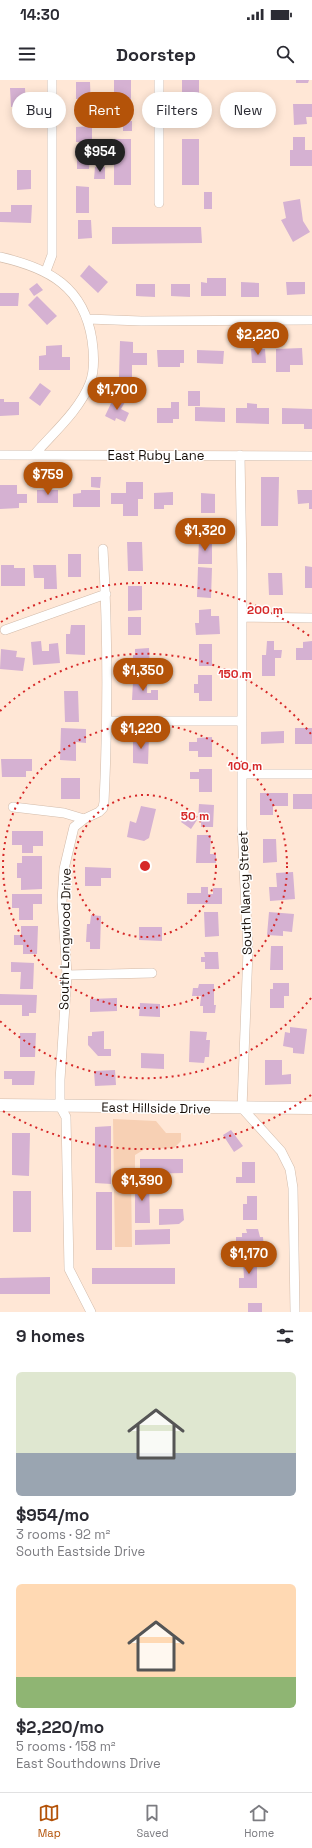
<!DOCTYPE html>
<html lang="en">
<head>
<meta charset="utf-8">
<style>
  body { margin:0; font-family:"Space Grotesk",sans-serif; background:#f2f2f3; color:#2b2b33; height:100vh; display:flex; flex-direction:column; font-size:15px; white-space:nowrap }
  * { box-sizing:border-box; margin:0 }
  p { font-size:13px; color:#7c7c81 }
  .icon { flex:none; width:22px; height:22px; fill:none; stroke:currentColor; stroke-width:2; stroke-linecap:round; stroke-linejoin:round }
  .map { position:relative; height:1232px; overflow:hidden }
  .panel { display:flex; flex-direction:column; background:#fff; flex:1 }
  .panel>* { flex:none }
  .hud { position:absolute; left:12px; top:12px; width:288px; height:36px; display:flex; gap:8px }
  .price { position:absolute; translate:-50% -34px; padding:0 9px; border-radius:14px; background:#b45309; color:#fff; font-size:13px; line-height:26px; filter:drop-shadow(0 1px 2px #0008) }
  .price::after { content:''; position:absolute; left:50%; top:24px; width:12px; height:9px; margin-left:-6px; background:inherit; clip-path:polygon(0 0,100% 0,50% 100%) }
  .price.current { background:#222; color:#fff }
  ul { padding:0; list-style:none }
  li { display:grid; align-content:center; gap:8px; height:212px; padding:0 16px }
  li span { display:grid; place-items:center; height:124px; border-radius:6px; color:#555 }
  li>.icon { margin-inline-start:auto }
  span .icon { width:72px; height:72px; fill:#fffc; stroke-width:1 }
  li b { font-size:17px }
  h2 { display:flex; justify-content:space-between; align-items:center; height:48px; padding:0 16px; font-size:17px }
  .chip { padding:0 14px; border-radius:18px; background:#fff; box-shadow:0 2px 10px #0003; font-size:14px; line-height:36px }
  .chip.current { background:#b45309; color:#fff }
  .status { display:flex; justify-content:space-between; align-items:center; height:28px; padding:0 20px; background:#fff; direction:ltr }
  .status svg { height:11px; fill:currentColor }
  header { display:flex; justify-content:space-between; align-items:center; height:52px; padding:0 16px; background:#fff; font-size:18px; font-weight:700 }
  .dock { display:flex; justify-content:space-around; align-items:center; height:56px; border-top:1px solid #e1e1e2; background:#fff; font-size:11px; color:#7c7c81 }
  .dock a { display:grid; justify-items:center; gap:2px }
  .dock .current { color:#b45309 }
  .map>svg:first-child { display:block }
  .green { fill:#f7d0b4 }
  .building { fill:#d5b1d2 }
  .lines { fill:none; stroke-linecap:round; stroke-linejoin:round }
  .minor-casing { stroke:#d2bbaa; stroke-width:10 }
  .major-casing { stroke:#d2bbaa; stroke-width:13 }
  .minor { stroke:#fff; stroke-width:9 }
  .major { stroke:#fff; stroke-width:12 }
  .ring { fill:none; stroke:#d62828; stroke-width:2; stroke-dasharray:2 4 }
  .labels { text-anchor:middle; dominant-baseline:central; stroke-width:3; stroke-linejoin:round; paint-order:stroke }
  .street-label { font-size:13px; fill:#160e08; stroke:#fff }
  .centre { fill:#d62828; stroke:#fff; stroke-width:2 }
  .ring-label { font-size:12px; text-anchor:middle; font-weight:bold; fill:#d62828; stroke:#fff; stroke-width:3; stroke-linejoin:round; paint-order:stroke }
</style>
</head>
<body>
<div class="status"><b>14:30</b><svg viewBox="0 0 49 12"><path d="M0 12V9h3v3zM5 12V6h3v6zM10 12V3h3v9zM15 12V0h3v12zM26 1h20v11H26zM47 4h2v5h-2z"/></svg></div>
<header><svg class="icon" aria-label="menu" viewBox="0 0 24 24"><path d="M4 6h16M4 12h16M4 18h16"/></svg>Doorstep<svg class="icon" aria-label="search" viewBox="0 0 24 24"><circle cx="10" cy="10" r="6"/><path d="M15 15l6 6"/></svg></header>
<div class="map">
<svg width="312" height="1232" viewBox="0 0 312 1232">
  <rect width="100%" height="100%" fill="#ffe7d6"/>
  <path class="green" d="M113,1039L156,1041L166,1053H181V1061L174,1068L145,1069L135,1075V1095L131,1098L132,1167H115Z"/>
  <path class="building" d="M114,0H131V37H114Z
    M182,0H199V36H182Z
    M296,0H309L308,3H296Z
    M76,2H90L91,29H79V19H76Z
    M10,8H25L26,26L11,27Z
    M293,24H312V37H306L307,44L294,45Z
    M123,41H132V51H123Z
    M92,46V62H76V47Z
    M293,57H305V70H312V86H290V70H293Z
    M114,59H131V105H114Z
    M182,59H199V105H182Z
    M77,71H90L89,89H77Z
    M95,87H105V99H94Z
    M17,90H31V109L17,110Z
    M76,106L89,107V133H76Z
    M204,112H212V129H204Z
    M300,119L303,141L310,152L293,162L281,140L286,138L283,122Z
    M11,125H32L31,143L0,142V132H11Z
    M78,140H91L92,158L78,159Z
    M112,147H201L202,163L112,164Z
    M89,185L108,202L98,213L80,196Z
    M207,198H226V216H201V202L207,203Z
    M241,202L259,203V217H241Z
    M286,202H305V214L287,215Z
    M37,203L43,210L34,216L29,209Z
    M136,204H155V217L136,216Z
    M171,204H190V217L171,216Z
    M0,213H19L18,226H0Z
    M37,216L57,236L47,245L28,225Z
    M120,261L133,262V273H147V285H132V297H119Z
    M62,265V277H70V290H39V276L46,275V266Z
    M302,268L303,285H290V292H276V269Z
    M251,269H265L266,283H252Z
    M157,270H184V283H180V287H158Z
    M197,270L224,271L223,284L197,283Z
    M40,303L51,311L40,326L29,318Z
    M188,311H200V326H188Z
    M114,317L125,322L121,329L129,333L125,342L116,338L115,341L105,336Z
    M0,319H4V322H19V335L0,336Z
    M171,322H179V339H173V343H157V328H171Z
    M247,323L257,324V328H269V344L236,343V328H247Z
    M195,327L225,328V342L195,341Z
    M282,328L312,329V349H304V344H282Z
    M91,397H101L100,408L91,407Z
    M261,397H279L278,446H261Z
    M126,402H143V419H138V436H123V424H111V413H126Z
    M0,405H17V414H27V423H19V428L0,429Z
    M37,410H58V423H37Z
    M81,410H100V427H73V414L81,413Z
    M297,410H312V429H309V423L298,424Z
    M173,412V425H164V429H154V413Z
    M201,413L215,414V433H201Z
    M199,460L212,461V484H198Z
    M127,462H142L143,491H128Z
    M68,474H81V497H68Z
    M1,485H14V488H25V506H1Z
    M33,485H56L57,509H44V498H34Z
    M305,486L312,487V508H305Z
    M198,487L212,488L211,518L197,517Z
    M268,493H282L283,515H269Z
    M128,506H142V530L128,531Z
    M211,529V536H219L220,554L196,555L195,543H199V530Z
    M128,537H141V555H128Z
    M71,545H85V575L66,574V554H70Z
    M41,561L42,571H49V564L58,563L60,583L33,585L31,562Z
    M267,561H274V570H282L281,578H275V596H262V575H266Z
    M312,561V580H296V568H303V562Z
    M199,564H212V586H199Z
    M149,568L150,593L133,594V575H135V569Z
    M1,569L17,571L16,577L25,578L23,591L0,589Z
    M198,595H212V621H199V613H194V604H198Z
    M133,602H147V613H151V610H158V620H132Z
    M64,611H78L79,642H65Z
    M61,648L86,649V663L76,662V681L60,680Z
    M295,648H312V664H295Z
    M284,651V663L261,664V652Z
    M133,656H149L148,684L133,683Z
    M212,657V677H198V671H189V662H197V658Z
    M1,679H32V691H26V697H2Z
    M199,689H212V712H199V699H190V692H199Z
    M61,698H80V719H61Z
    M260,713H288V726H273V735H260Z
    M293,714H312V729H293Z
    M199,724L214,725L213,747H201V740H198Z
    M141,726L156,729L149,758L144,761L127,757L130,741L136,743Z
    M188,733L197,740L191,749L181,742Z
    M12,751H43V766H33V773H22V765H12Z
    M197,755H211L210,774H216V783H196Z
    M263,759H276L277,782L263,783Z
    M22,776H42V809L21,810V798H17V783H22Z
    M85,787L111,788V798H101V806H85Z
    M293,792L295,819L270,821L269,807H277L276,793Z
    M201,807H208V814H213V808H222V824H187V813H201Z
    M12,814H42V824H33V840H19V828H12Z
    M204,832H218L219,856L205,857Z
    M269,832L294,834L292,852L283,851V856L267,855Z
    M91,835L101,836L100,869H90V862H86L87,844H90Z
    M21,846H38L37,874H23V865H14V855H21Z
    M139,847H162V861L139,860Z
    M271,866H283V890H270Z
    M204,872H218L219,889H205V882H201V877H205Z
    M11,882L34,883L33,909H20L21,892H11Z
    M273,903H289V916H284V928H270V909H273Z
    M199,904H214V925H216L215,933H203V926H200L201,916H192L193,908H198Z
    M0,914L37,915L36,933H29V936H22V925H0Z
    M117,918V931L90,932V919Z
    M140,923L160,924V937L139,936Z
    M290,947L307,949L304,974L293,973V968L283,966L285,952L290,953Z
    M104,951V969H111V976H98L88,965V956H92V952Z
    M190,951L207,952L206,960H210L209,977H205L204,983L189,982Z
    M20,953H36L35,977H20Z
    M141,973L164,974V989L141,988Z
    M265,980H282V995L291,994V1004L265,1005Z
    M115,990L116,1005L95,1006L94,991Z
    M4,991H35L34,1005H12V999H4Z
    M111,1046V1104L95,1103V1047Z
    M231,1050L243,1066L234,1072L223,1055Z
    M12,1053H30L29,1096L12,1095Z
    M140,1079H183V1093L140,1094Z
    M242,1082H255V1103H236V1097H242Z
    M135,1100H149L150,1143H135Z
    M13,1111H31V1152H13Z
    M96,1112H112V1170H96Z
    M247,1116H257V1140H243V1124H247Z
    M159,1129H183L184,1140L179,1144L159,1145Z
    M170,1149V1164L135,1165V1150Z
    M246,1149H258L260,1157H263L264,1169L236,1170V1157H242V1153H247Z
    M243,1180H257V1208H239V1198H244Z
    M92,1188H175V1204H92Z
    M50,1197V1214H0V1198Z
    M248,1223H262V1232H248Z"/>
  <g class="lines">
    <g class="minor-casing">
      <path id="minor" d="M159,0V123
        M0,177C49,188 84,207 92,260C94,274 95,290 90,303C79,331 53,353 34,375
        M46,191L52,175V0
        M88,239L141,241L312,240
        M0,375L312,376
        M240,375L242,491V746L248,871L242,1028L281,1071L290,1089L293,1108L295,1232
        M242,537L312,538
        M5,550L106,514
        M107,641H241
        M242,694H312
        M13,727L64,733L84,739
        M67,895L152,893
        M91,1232L69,1189L66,1037L60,1026V1000L67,895L62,821L64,789L74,747L84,739L99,732L103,728L104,722C108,637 108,554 103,469"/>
    </g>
    <g class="major-casing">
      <path id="major" d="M0,1025L312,1028"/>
    </g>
    <use href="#minor" class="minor"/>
    <use href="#major" class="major"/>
  </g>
  <g class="ring">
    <circle cx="145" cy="786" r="71"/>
    <circle cx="145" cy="786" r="142"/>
    <path d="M311 918A212 212 0 0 1 0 941M0 631A212 212 0 0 1 311 654"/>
    <path d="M311 1015A283 283 0 0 1 1 1030M1 542A283 283 0 0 1 311 557"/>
  </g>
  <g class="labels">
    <g class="street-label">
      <text x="156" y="375">East Ruby Lane</text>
      <text transform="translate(245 813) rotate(-92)">South Nancy Street</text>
      <text transform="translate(65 859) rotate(-89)">South Longwood Drive</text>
      <text transform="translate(156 1028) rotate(1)">East Hillside Drive</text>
    </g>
  </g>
  <circle cx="145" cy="786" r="6" class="centre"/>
  <g class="ring-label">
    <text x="265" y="534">200 m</text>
    <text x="235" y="598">150 m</text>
    <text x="245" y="690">100 m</text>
    <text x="195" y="740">50 m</text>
  </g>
</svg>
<b class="price current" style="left:100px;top:93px">$954</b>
<b class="price" style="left:258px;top:276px">$2,220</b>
<b class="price" style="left:117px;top:331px">$1,700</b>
<b class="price" style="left:48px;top:416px">$759</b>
<b class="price" style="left:205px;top:472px">$1,320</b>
<b class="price" style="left:143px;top:612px">$1,350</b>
<b class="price" style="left:141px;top:670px">$1,220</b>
<b class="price" style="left:142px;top:1122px">$1,390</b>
<b class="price" style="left:249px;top:1195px">$1,170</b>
<div class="hud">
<a class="chip">Buy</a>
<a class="chip current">Rent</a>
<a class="chip">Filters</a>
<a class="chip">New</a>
</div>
</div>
<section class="panel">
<h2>9 homes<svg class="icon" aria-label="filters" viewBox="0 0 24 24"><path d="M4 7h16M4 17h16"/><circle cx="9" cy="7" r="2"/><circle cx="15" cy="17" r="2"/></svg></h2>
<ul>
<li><span style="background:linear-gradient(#dfe7d0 65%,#9aa5b1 0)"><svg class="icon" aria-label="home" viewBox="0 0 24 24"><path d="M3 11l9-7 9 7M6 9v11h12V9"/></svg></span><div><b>$954/mo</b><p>3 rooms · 92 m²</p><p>South Eastside Drive</p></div></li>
<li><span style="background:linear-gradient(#ffd9b3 75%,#8fb573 0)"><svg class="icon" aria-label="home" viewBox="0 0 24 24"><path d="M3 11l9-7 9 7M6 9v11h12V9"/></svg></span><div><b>$2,220/mo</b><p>5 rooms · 158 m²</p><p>East Southdowns Drive</p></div></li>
</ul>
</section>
<nav class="dock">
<a class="current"><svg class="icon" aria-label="map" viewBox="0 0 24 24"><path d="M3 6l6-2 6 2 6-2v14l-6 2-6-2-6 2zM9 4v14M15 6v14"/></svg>Map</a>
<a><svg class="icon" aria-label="saved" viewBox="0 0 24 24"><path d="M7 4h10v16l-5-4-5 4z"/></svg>Saved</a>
<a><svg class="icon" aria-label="home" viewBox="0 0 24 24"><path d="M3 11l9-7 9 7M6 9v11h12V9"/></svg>Home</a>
</nav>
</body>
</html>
